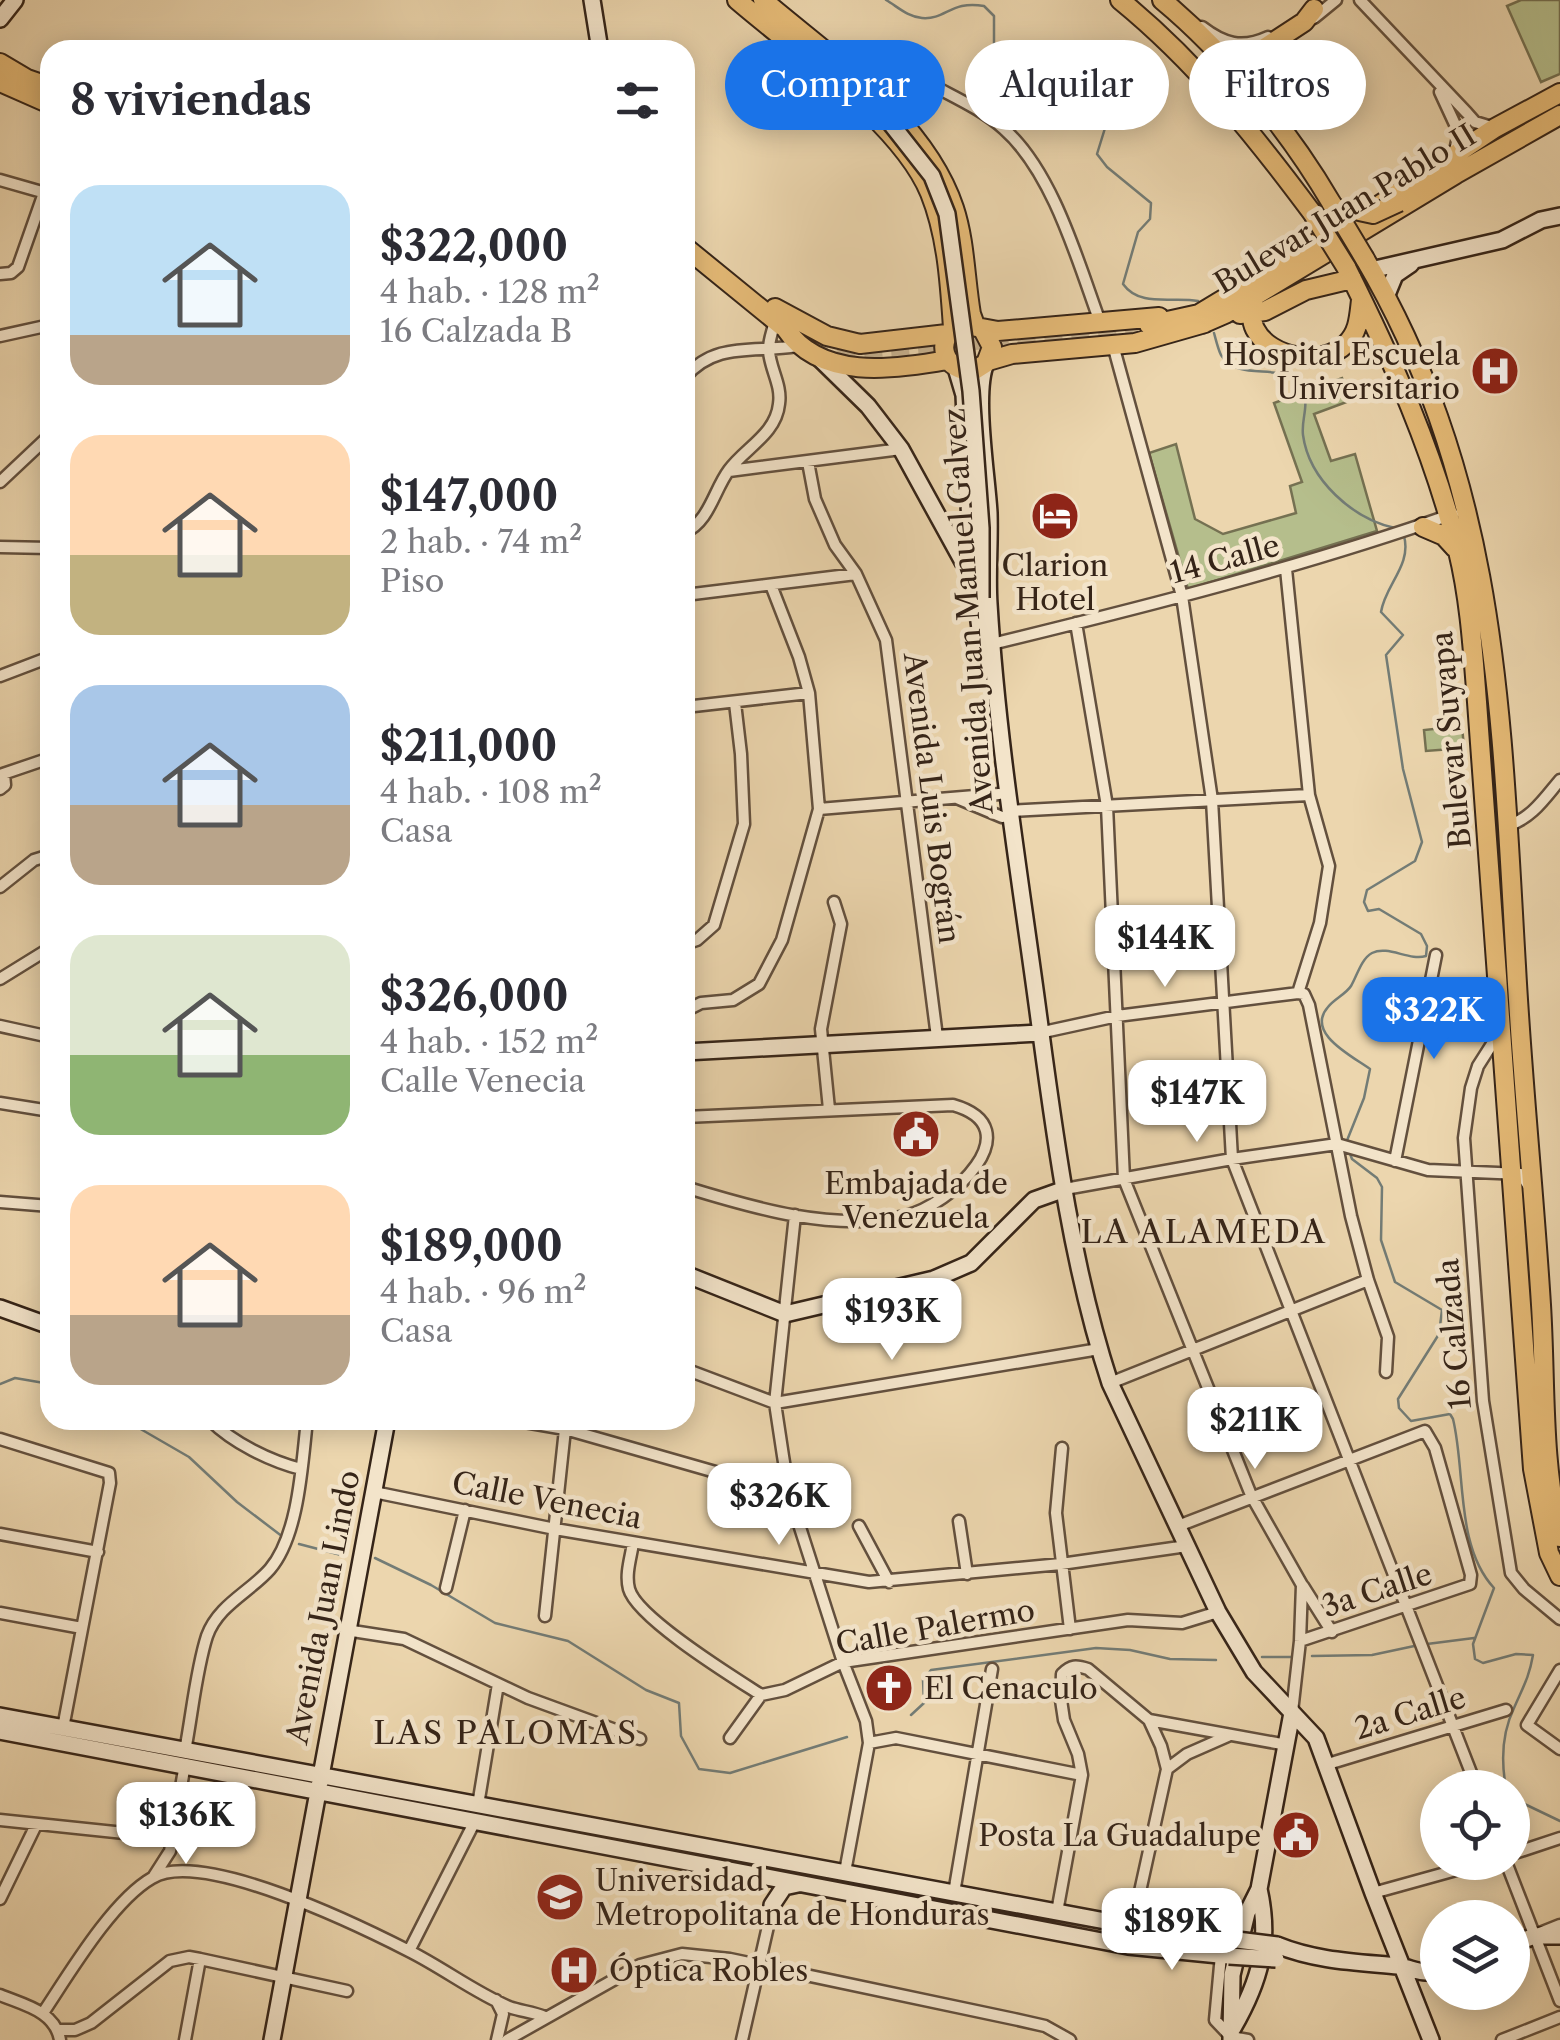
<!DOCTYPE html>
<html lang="es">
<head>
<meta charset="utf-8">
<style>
  body { margin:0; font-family:"Libre Caslon Text",serif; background:#f2f2f3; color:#2b2b33; height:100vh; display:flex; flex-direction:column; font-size:38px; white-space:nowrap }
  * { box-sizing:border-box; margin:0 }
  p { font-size:32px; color:#7c7c81 }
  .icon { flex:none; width:55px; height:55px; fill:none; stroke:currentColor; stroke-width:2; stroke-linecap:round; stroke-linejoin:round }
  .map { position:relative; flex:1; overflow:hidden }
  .sheet { position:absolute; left:40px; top:40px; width:655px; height:1390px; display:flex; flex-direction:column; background:#fff; border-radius:30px; box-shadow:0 5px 25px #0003 }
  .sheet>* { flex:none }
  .hud { position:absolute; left:725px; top:40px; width:685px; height:90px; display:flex; gap:20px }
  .controls { position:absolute; left:1420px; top:1770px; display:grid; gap:20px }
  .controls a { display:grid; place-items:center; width:110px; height:110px; border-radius:50%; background:#fff; box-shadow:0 5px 25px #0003; font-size:50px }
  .price { position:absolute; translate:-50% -85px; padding:0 22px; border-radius:20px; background:#fff; color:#222; font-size:32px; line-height:65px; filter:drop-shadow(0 2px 5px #0008) }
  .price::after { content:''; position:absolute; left:50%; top:60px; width:30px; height:22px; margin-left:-15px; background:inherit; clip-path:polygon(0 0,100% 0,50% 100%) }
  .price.selected { background:#1a73e8; color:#fff }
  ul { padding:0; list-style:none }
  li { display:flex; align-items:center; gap:30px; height:250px; padding:0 30px }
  li span { display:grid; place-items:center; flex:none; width:280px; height:200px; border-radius:30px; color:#555 }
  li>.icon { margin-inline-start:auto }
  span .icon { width:120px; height:120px; fill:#fffc; stroke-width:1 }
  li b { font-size:42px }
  h2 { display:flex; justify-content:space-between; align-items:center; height:120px; padding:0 30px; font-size:42px }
  .pill { padding:0 35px; border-radius:45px; background:#fff; box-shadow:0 5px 25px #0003; font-size:35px; line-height:90px }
  .pill.selected { background:#1a73e8; color:#fff }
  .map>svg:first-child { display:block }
  .green { fill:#b5be8c; stroke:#757152; stroke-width:2.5 }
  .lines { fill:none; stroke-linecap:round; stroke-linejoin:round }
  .stream { stroke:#737c76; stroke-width:2.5 }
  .primary-tunnel { stroke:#c7b290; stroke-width:18; stroke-dasharray:18 9; stroke-linecap:butt }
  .street-casing { stroke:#63503e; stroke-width:15 }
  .secondary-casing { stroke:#352418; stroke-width:20 }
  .primary-casing { stroke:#352418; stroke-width:22 }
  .street { stroke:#f3e4ca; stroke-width:10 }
  .secondary { stroke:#f3e4ca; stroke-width:15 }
  .primary { stroke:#e6bb77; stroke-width:18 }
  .secondary-bridge-casing { stroke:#352418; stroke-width:20; stroke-linecap:butt }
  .primary-bridge-casing { stroke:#352418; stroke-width:22; stroke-linecap:butt }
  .secondary-bridge { stroke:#f3e4ca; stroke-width:15 }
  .primary-bridge { stroke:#e6bb77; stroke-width:18 }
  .labels { text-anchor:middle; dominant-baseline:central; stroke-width:9; stroke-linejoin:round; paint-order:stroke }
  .street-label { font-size:30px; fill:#352418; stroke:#f3e4ca }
  .poi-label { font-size:30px; fill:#352418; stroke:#f3e4ca; text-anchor:start }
  .neighbourhood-label { font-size:32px; letter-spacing:2.5px; fill:#352418; stroke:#f3e4ca }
</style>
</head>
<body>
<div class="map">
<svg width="1560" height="2040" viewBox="0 0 1560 2040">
  <rect width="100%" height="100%" fill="#ecd6ae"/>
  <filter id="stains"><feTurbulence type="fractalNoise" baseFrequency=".002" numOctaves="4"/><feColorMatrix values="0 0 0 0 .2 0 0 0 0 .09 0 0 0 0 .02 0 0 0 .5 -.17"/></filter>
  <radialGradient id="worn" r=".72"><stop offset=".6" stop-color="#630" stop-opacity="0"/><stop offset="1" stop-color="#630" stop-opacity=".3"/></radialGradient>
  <path class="green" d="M1521,0H1560V74L1541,82L1507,6Z
    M1342,378L1352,400L1314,414L1331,461L1355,454L1377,531L1188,589L1149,453L1176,444L1195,519L1223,534L1296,513L1290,486L1302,482L1274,403Z
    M1462,726L1464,748L1426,751L1424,730Z"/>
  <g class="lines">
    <path class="stream" d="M886,0C898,7 908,17 922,18C946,20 951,0 984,6L994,16V56L1005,59L1044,51L1052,60L1056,91L1069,95L1107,92L1110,112L1097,154L1107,167L1151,203L1150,219L1138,232L1123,284C1140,308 1173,296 1198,301
      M1214,333C1216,340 1218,349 1221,355C1240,385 1286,358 1302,389C1310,406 1301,418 1303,435C1309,480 1353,519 1395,528
      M1346,1143L1364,1098L1370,1069C1352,1056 1305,1033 1328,1007C1334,999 1346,994 1351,986C1357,976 1361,959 1372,953C1388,945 1409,961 1426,956L1427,946L1421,934L1379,909L1368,911L1364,902L1367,890L1415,861L1422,842L1403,769L1386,655L1403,635L1381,612C1385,585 1412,565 1404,536
      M1349,1151L1352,1159L1377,1178L1382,1187L1381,1240L1395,1282L1442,1310L1439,1334L1398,1399L1399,1408L1411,1421L1450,1414L1453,1419C1466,1472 1455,1546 1494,1588L1473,1644L1475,1659L1483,1663L1516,1654L1533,1655C1529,1678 1523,1687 1514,1708C1502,1733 1501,1761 1506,1788
      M0,1384L15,1378L50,1384
      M125,1420L189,1457L237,1502L283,1537
      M299,1544L345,1556
      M375,1558L431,1585L495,1623L568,1641L646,1690L679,1703L681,1736L699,1769L730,1773L847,1737
      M1427,1644L1474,1638
      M1312,1656L1372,1655L1419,1645
      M1262,1657H1291
      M911,1715L924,1703L923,1680L931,1670L1096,1648L1130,1650L1170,1659L1216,1660
      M1512,1798L1560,1821"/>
    <path class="primary-tunnel" d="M1249,116L1232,91L1237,71L1249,58
      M791,322L821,344L853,351L1000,339
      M991,347L1150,331"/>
    <g class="street-casing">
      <path id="street" d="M1360,0L1467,113L1475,122L1495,128
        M1314,18L1336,0
        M1202,27C1224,44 1242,49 1268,37
        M1440,92L1459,133L1454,155
        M1264,97C1256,78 1256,63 1273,50
        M898,118L932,85C956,98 983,110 1004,129C1053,172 1078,262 1100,322
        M0,180L49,194
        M0,274L11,273L18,267L44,193
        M0,336L50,325
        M1113,345L1182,596L1212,800L1232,1159L1477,1788
        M685,377C716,341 754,353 797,346
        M808,462L815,499L835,545L856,574L886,640L937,1037
        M729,471L901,449
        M0,482L50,435
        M685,532C709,522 714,490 729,470C745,448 776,434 779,404C782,385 770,369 769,351C768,342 773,330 775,321
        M0,547L50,548
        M1286,569L1309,795L1329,866L1320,923L1298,993
        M685,595L856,574
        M1076,623L1107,806L1124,1179L1251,1495L1302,1585L1300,1641L1292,1712
        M992,644C1148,606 1302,567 1453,514
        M0,676L50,657
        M685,707L809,693
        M0,775L50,758
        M0,789L5,785L4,774
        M959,799L1002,817
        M819,809L999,794
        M1009,811L1309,795
        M1507,826C1532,818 1544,799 1560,780
        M0,887L34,860L50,855
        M685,944L697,940L714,925L744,824L741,754L735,703
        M0,979L50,948
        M1378,992L1485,1014
        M1298,993L1304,994L1309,1005L1351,1216L1368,1280L1388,1337L1386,1372
        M685,1011L701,1003L733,1000L759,984L782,940L819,809L809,693L799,657L771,585
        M0,1026L50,1037
        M1039,1033L1117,1016L1298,993
        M1499,1033L1478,1066L1471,1088L1464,1138L1483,1401L1511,1573L1524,1589L1560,1619
        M0,1103L50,1111
        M829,1109L821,1029L841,924L834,902
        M685,1117L953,1105C1034,1128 950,1206 905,1216C834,1232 753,1208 685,1187
        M1395,1161L1436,955
        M1065,1189L1232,1159L1337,1144L1428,1170L1521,1174L1529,1187
        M0,1202L50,1206
        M795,1215L775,1403L783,1456L789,1493L843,1662L866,1721L869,1743L845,1872
        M685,1369L775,1403L1099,1349
        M1110,1383L1368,1280
        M210,1420C233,1443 270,1461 301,1469
        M513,1420L565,1429L789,1493
        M0,1439L109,1473L110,1483L63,1728
        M1062,1448L1056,1513L1070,1629
        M374,1492L555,1529L869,1582L1061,1564L1187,1546
        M959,1521L967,1574
        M859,1526L889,1582
        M1178,1526L1425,1431L1435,1448L1471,1575L1470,1584L1300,1641
        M0,1534L98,1552
        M633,1543C631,1557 625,1574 629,1589C637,1618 733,1677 761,1695L785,1690L843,1662L1128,1620L1182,1623L1218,1612
        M1303,1586L1332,1632
        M446,1588L465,1510
        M0,1613L82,1628
        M545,1616L566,1420
        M346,1630L404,1639L528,1698L640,1739
        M1560,1670L1527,1725L1560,1749
        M730,1738L761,1695
        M869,1743L896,1738L1082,1775
        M185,1751C192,1715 196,1670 207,1636C218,1605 250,1592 270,1569C299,1535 302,1463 307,1420
        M1328,1764L1506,1710
        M1167,1769L1187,1754L1228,1736
        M478,1805L498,1684
        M0,1820L172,1838
        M1512,1854L1560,1838
        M1506,1862L1560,2001
        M154,1876L170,1851L185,1764
        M954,1893L992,1669
        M1373,1893L1485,1862
        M0,1899L36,1825
        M1057,1912L1082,1775L1078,1754L1064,1720L1061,1700L1062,1674C1071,1665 1076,1665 1088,1669L1149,1720L1287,1745
        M1540,1933L1560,1925
        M1211,1937L1221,1955L1215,2020L1231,2037L1248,2040
        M1128,1946L1167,1769L1161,1746L1149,1720
        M409,1951L474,1823
        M0,1995C24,2005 55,2011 60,2040
        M496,2000L503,2014L497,2040
        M43,2013C69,1974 112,1901 152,1878C201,1848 360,1926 409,1951C443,1968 474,1992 509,2007C520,2011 533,2012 545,2017
        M59,2030H75L91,2023L170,1961L189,1957L200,1959L347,1991
        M185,2040L200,1959
        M507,2040L640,1965L682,1954L730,1959L1014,2019L1045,2026L1070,2040
        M742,2040L774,1900
        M1502,2040L1560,2017"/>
    </g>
    <g class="secondary-casing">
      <path id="secondary" d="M592,0L600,50
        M0,19L15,0
        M1371,270L1502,240L1541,220L1560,216
        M1386,297L1395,275L1411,264
        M820,359L868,406L901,449L968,571
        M986,363C973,393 987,476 989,513C990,544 987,574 989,604C997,738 1019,871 1037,1004C1054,1130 1070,1261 1110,1383L1218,1612L1254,1672L1316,1738L1373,1893L1431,2040
        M956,368L964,395L972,569L984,659
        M685,1052L1039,1033
        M685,1274L785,1314L934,1279L971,1263L1034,1200L1065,1189
        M0,1308L50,1326
        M0,1716L1132,1926L1229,1939
        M0,1731L1128,1946L1229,1956
        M772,1905L784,1887L798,1884
        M1512,1944L1535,1936H1560
        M1277,1945C1316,1961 1356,1962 1398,1966C1412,1968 1422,1975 1438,1971
        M1233,2028C1260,1981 1271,1943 1259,1889
        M272,2040L387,1420
        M1231,2040L1232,1975L1247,1913L1259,1889L1292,1713"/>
    </g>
    <g class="primary-casing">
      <path id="primary" d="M737,0C795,50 901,123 930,193C947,235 950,283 953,328
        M763,0C832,59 924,119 954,208C965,241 965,279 971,314L975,325
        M1120,0C1196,62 1255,136 1313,214
        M1162,0C1226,53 1290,132 1332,204
        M1249,58L1304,22L1314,9
        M0,63L27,79L50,87
        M0,82L50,104
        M1378,206L1495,128L1560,93
        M685,247L782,326
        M1365,259C1498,486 1501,712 1516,966C1522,1079 1534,1192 1541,1305C1546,1385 1541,1458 1560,1537
        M1346,267C1392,359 1433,451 1458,551C1470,600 1473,652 1477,702L1533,1469L1549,1553L1560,1576
        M1253,297C1252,307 1250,319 1255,329C1270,359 1323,367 1346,344C1359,332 1359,316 1361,300
        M775,308L827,336L860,344L947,334
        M1240,314L1265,311L1306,290L1352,279
        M1202,324L1225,314L1456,174L1560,115
        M1149,325L1199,314L1356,219
        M785,328C820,380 892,370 947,360
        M982,328L992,347L986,363L975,370C944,374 932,339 960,324L998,331L1159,317
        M988,361L1012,354L1135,343L1205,323
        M1423,527L1444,536L1455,548"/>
    </g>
    <use href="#street" class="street"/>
    <use href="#secondary" class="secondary"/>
    <use href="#primary" class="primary"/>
    <g class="secondary-bridge-casing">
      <path id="secondary-bridge" d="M888,120L932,176L947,214L971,391L981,528V598
        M1229,1939L1277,1945
        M1229,1956L1276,1959"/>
    </g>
    <g class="primary-bridge-casing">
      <path id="primary-bridge" d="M1332,204L1365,259
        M1345,208L1373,214L1399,202
        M1313,214L1346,267"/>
    </g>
    <use href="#secondary-bridge" class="secondary-bridge"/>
    <use href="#primary-bridge" class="primary-bridge"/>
  </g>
  <defs>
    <g id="hospital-disc" transform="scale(2.5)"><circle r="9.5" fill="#8f2418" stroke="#f3e4ca"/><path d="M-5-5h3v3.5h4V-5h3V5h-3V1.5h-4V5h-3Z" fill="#fff"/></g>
    <g id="hotel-disc" transform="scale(2.5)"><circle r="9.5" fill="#8f2418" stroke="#f3e4ca"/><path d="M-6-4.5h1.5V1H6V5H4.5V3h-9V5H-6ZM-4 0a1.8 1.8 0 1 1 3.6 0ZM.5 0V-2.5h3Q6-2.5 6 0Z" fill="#fff"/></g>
    <g id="civic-disc" transform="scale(2.5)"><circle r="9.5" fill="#8f2418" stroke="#f3e4ca"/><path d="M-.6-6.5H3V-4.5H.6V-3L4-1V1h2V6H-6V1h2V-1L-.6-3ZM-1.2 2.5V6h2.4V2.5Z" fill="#fff"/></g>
    <g id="church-disc" transform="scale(2.5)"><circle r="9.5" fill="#8f2418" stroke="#f3e4ca"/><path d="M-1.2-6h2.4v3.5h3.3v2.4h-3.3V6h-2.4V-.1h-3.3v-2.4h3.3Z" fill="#fff"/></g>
    <g id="university-disc" transform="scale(2.5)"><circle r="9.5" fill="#8f2418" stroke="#f3e4ca"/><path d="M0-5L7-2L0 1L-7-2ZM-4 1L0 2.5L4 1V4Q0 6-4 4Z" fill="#fff"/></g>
  </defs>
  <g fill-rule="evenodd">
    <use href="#hospital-disc" x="1495" y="371"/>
    <use href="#hotel-disc" x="1055" y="516"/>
    <use href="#civic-disc" x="916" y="1134"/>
    <use href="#church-disc" x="889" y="1688"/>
    <use href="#civic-disc" x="1296" y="1835"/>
    <use href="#university-disc" x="560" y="1897"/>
    <use href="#hospital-disc" x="574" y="1970"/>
  </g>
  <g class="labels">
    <g class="street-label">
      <text transform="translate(1345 209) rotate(-31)">Bulevar Juan Pablo II</text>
      <text transform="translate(1225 559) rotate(-15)">14 Calle</text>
      <text transform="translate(968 611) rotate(-94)">Avenida Juan Manuel Galvez</text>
      <text transform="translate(1451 740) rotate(-95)">Bulevar Suyapa</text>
      <text transform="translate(932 798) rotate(83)">Avenida Luis Bográn</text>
      <text transform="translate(1454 1334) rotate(-95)">16 Calzada</text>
      <text transform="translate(547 1500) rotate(11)">Calle Venecia</text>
      <text transform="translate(1377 1590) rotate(-18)">3a Calle</text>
      <text transform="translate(323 1607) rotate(-79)">Avenida Juan Lindo</text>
      <text transform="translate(935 1627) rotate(-10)">Calle Palermo</text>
      <text transform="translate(1410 1713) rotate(-17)">2a Calle</text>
    </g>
    <g class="poi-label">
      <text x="1460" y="354" text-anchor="end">Hospital Escuela<tspan x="1460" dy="34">Universitario</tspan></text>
      <text x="1055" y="565" text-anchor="middle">Clarion<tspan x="1055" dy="34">Hotel</tspan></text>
      <text x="916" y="1183" text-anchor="middle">Embajada de<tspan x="916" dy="34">Venezuela</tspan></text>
      <text x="924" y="1688">El Cenaculo</text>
      <text x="1261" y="1835" text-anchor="end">Posta La Guadalupe</text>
      <text x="595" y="1880">Universidad<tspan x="595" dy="34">Metropolitana de Honduras</tspan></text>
      <text x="609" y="1970">Óptica Robles</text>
    </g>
    <g class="neighbourhood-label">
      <text x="1204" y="1231">LA ALAMEDA</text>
      <text x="506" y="1732">LAS PALOMAS</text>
    </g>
  </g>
  <rect width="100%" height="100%" filter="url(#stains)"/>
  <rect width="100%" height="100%" fill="url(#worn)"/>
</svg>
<div class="controls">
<a><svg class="icon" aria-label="locate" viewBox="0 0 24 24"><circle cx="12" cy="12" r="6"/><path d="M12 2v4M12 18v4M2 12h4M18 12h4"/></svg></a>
<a><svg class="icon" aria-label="layers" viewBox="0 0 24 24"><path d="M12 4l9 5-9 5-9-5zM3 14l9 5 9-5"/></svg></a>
</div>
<b class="price" style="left:1165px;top:990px">$144K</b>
<b class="price selected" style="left:1434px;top:1062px">$322K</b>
<b class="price" style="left:1197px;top:1145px">$147K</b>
<b class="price" style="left:892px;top:1363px">$193K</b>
<b class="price" style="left:1255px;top:1472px">$211K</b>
<b class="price" style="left:779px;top:1548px">$326K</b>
<b class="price" style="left:186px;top:1867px">$136K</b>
<b class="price" style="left:1172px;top:1973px">$189K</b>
<div class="hud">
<a class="pill selected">Comprar</a>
<a class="pill">Alquilar</a>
<a class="pill">Filtros</a>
</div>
<section class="sheet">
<h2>8 viviendas<svg class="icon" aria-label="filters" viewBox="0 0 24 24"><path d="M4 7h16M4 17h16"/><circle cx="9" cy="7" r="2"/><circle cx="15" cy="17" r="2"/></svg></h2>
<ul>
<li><span style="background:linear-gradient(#bfe0f5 75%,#b9a48a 0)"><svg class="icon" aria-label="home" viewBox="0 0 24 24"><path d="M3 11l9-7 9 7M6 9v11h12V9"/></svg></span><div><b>$322,000</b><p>4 hab. · 128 m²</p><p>16 Calzada B</p></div></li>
<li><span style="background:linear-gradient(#ffd9b3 60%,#c2b280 0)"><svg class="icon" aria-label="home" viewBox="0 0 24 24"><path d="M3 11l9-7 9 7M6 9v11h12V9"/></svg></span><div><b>$147,000</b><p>2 hab. · 74 m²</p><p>Piso</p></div></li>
<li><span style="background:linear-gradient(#a9c7e8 60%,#b9a48a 0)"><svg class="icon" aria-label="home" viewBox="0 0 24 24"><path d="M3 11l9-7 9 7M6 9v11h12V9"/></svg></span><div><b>$211,000</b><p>4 hab. · 108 m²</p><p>Casa</p></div></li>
<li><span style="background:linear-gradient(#dfe7d0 60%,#8fb573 0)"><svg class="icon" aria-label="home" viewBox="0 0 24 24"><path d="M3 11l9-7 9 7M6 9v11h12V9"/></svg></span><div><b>$326,000</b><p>4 hab. · 152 m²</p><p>Calle Venecia</p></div></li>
<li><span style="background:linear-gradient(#ffd9b3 65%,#b9a48a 0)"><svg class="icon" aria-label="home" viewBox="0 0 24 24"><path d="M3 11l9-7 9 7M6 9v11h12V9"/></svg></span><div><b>$189,000</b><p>4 hab. · 96 m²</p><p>Casa</p></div></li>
</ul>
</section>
</div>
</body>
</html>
